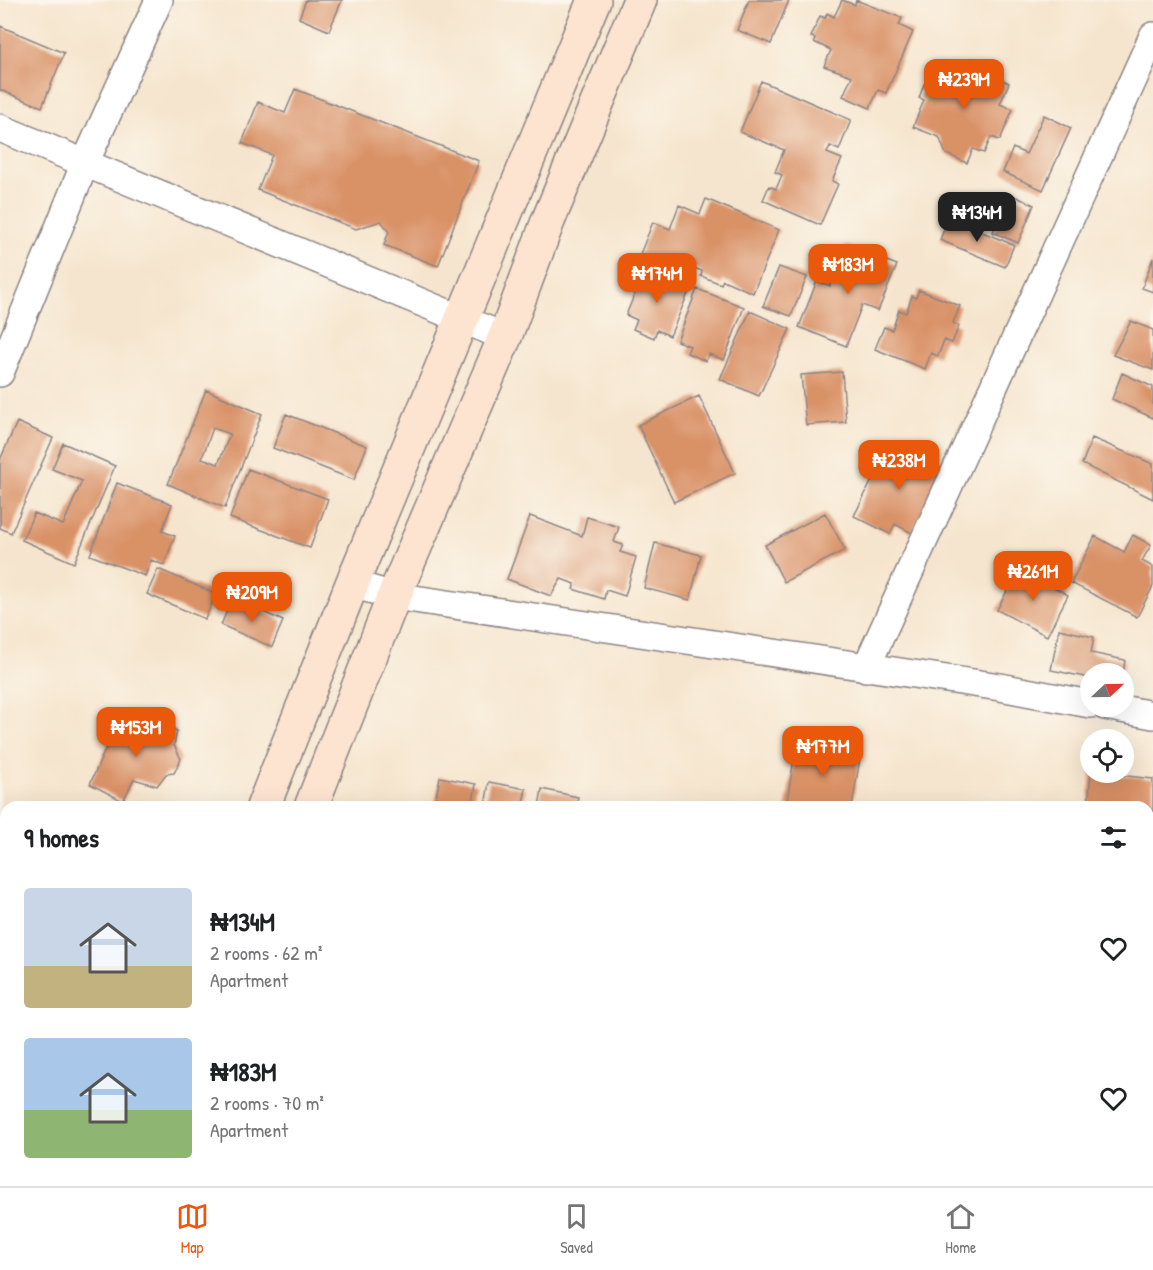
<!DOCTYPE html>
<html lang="en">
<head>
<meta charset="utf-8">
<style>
  body { margin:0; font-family:"Patrick Hand",sans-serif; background:#f6f6f6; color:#202124; height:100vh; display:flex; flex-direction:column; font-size:22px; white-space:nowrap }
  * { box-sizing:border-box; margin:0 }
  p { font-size:20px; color:#757577 }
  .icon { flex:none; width:33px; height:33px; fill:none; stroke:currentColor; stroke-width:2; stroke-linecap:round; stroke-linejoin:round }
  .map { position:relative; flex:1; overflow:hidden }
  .details { position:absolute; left:0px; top:801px; width:1154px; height:386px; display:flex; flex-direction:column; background:#fff; border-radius:18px 18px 0 0; box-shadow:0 6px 24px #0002 }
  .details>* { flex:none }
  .needle { width:39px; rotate:68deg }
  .fabs { position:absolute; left:1080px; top:663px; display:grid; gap:12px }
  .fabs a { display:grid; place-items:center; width:54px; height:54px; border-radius:50%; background:#fff; box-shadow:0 6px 24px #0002; font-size:30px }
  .price { position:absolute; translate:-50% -51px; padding:0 14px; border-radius:12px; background:#ea580c; color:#fff; font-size:20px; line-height:39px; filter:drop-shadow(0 2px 3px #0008) }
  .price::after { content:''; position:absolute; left:50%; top:36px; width:18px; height:14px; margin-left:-9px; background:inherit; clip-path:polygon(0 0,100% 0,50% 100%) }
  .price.active { background:#222; color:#fff }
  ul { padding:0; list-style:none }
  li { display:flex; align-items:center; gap:18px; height:150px; padding:0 24px }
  li span { display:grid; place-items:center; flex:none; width:168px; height:120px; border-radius:6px; color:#555 }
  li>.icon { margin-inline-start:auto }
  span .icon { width:72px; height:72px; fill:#fffc; stroke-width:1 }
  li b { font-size:26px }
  h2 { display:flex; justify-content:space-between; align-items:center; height:72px; padding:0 24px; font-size:26px }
  .tabs { display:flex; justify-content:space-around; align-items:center; height:84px; border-top:2px solid #e0e0e0; background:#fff; font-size:16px; color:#757577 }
  .tabs a { display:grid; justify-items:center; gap:3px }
  .tabs .active { color:#ea580c }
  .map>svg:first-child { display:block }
  .building { fill:#d99166; fill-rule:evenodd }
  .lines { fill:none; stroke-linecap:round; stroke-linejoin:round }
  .street-casing { stroke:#8c8484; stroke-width:30 }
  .secondary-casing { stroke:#8c8484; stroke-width:36 }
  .street { stroke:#fff; stroke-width:27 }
  .secondary { stroke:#fde4d1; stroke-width:33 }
</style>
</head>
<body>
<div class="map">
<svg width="1153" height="1186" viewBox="0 0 1153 1186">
  <rect width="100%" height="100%" fill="#fbf7ec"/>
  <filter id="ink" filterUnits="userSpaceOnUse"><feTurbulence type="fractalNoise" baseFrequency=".0167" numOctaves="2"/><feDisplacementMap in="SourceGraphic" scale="12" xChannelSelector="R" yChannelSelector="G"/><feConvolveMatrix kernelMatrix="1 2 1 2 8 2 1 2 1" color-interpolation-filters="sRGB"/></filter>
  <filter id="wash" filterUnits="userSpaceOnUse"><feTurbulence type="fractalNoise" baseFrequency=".008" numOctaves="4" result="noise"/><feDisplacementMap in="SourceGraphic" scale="24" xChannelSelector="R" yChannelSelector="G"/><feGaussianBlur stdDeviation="1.35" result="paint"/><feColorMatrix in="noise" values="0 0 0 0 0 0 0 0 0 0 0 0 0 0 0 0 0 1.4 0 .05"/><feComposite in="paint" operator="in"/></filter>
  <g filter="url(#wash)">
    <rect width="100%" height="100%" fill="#f6e5ce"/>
    <g id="blocks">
      <path class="building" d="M306,0H342L329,31L299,18Z
        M749,0H789L771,44L737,30Z
        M842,0L855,5L856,0L902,18L899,25L913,32L886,93L878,90L870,108L843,96L852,76L824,66L831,50L814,42L815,38L811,37L820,16L825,18L827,13L834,17Z
        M0,26L64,53L42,107L0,90Z
        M940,64L962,73L965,64L1009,83L1000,104L1013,109L1000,140L991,137L984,153L973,149L967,163L946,154L939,137L913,127L924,100L919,98L924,84L930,87Z
        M761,81L851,120L839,150L830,146L827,153L842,159L832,181L838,184L820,225L763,200L769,186L776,189L782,175L775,172L784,150L740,132Z
        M295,89L479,161L438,266L384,245L389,231L381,221L356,229L258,190L272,155L242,143L258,102L285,113Z
        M1044,115L1071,128L1043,190L1003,172L1013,148L1026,154Z
        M1010,194L1034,205L1018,243L993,232Z
        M706,199L779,230L753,293L723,280L721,284L701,276L702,271L694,268L689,280L638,259L653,222L670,229L679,205L700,214Z
        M948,218L1014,245L1005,267L940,240Z
        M846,245L897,265L878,311L862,305L846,346L799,327L817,281L830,286Z
        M1153,258V292L1142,288Z
        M779,267L807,277L791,316L763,306Z
        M645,269L690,289L670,336L657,330L654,338L633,329L637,320L626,315Z
        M697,289L744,307L724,360L709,354L706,361L687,353L690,346L677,341Z
        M919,290L960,306L953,323L959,326L952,343L944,340L938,356L931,353L925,369L875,349L884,327L892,330L899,310L906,313L912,296L916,298Z
        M750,311L790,329L759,396L720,379Z
        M1131,321L1153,330V370L1113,355Z
        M842,372L846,422L806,425L801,375Z
        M1122,373L1153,387V418L1112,399Z
        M206,390L262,414L225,508L168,484ZM213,428L230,434L218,464L202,458Z
        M699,396L735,473L674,502L638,425Z
        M286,414L367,446L354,480L273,448Z
        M17,422L53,438L11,533L0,528V460Z
        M1092,438L1153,464V499L1082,464Z
        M63,443L115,466L74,563L22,540L34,513L63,525L82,481L52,469Z
        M891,443L944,470L912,533L895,524L890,534L854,516Z
        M248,469L328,499L310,548L230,518Z
        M117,483L172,504L162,531L175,536L164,565L151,560L145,576L90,555Z
        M825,513L845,550L784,582L765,545Z
        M530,516L582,536L587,517L619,527L614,542L623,545L620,552L636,557L625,596L606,590L604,599L573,589L575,584L561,579L551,596L507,579Z
        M1133,535L1151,545L1142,561L1153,567V586L1137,617L1071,583L1095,536L1124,552Z
        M655,543L701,555L690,600L644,588Z
        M1019,568L1035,577L1037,573L1050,580L1048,584L1068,595L1047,636L997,610Z
        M158,569L216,594L205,619L147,594Z
        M232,598L283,621L272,647L221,625Z
        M1059,629L1094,637L1091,653L1125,660L1123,674H1090V678L1051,670Z
        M121,714L150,735L157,721L177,731L174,745L181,759L174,773L166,774L157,786L134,779L123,801L90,784Z
        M797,741L861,752L852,807H786Z
        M1091,772L1153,779V822L1148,821V807H1088Z
        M440,777L476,784L472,807H434Z
        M489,782L526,789L522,807H485Z
        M542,789L578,797L576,807H539Z
        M1148,854H1153V895H1148Z
        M1148,928H1153V969L1148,968Z
        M1148,1000H1153V1041L1148,1040Z"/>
    </g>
  </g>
  <g filter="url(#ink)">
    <use href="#blocks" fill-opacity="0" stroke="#8c8484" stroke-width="1.5"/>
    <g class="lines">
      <g class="street-casing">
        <path id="street" d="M0,128L505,337
          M0,373L85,163L159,0
          M352,584L394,596L1000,687L1090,704
          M866,668L1153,36
          M1105,706L1153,715
          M1148,1171L1153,1169
          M564,1180L576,1186
          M290,1186L292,1180
          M1095,1186L1117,1180"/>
      </g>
      <g class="secondary-casing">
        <path id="secondary" d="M263,807L352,584L594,0
          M311,807L394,596L505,337L548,221L640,0
          M108,1186L110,1180
          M158,1186L160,1180"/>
      </g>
      <use href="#street" class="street"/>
      <use href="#secondary" class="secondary"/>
    </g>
  </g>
</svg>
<div class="fabs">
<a><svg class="needle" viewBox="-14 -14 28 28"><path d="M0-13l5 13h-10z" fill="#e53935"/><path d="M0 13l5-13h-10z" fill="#757577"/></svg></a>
<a><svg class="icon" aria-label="locate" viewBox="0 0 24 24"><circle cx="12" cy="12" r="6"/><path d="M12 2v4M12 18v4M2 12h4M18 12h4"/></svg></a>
</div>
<b class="price" style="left:964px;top:110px">₦239M</b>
<b class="price active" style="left:977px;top:243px">₦134M</b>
<b class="price" style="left:848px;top:295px">₦183M</b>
<b class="price" style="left:657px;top:304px">₦174M</b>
<b class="price" style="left:899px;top:491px">₦238M</b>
<b class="price" style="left:1033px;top:602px">₦261M</b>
<b class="price" style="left:252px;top:623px">₦209M</b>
<b class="price" style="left:136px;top:758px">₦153M</b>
<b class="price" style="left:823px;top:777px">₦177M</b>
<section class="details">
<h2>9 homes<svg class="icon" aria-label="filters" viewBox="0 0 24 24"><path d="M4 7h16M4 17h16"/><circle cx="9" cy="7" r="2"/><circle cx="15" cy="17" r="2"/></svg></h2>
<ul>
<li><span style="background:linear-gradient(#c9d6e8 65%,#c2b280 0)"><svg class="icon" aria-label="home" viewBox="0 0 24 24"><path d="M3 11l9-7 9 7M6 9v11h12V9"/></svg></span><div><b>₦134M</b><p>2 rooms · 62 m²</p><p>Apartment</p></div><svg class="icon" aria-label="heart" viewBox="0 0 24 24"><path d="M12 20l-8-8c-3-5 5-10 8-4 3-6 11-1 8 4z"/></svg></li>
<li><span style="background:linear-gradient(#a9c7e8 60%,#8fb573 0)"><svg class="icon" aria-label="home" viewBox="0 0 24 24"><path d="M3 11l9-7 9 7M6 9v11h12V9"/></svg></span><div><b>₦183M</b><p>2 rooms · 70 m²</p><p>Apartment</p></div><svg class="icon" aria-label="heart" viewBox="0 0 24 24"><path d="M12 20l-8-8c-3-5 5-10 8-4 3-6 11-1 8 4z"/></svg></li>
</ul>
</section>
</div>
<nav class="tabs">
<a class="active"><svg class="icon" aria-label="map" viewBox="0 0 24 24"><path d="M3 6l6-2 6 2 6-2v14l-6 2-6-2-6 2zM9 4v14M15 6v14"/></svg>Map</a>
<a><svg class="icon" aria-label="saved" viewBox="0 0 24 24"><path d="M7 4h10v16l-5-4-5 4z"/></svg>Saved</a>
<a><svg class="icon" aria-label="home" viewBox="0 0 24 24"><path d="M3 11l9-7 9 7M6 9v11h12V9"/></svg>Home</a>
</nav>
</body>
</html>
